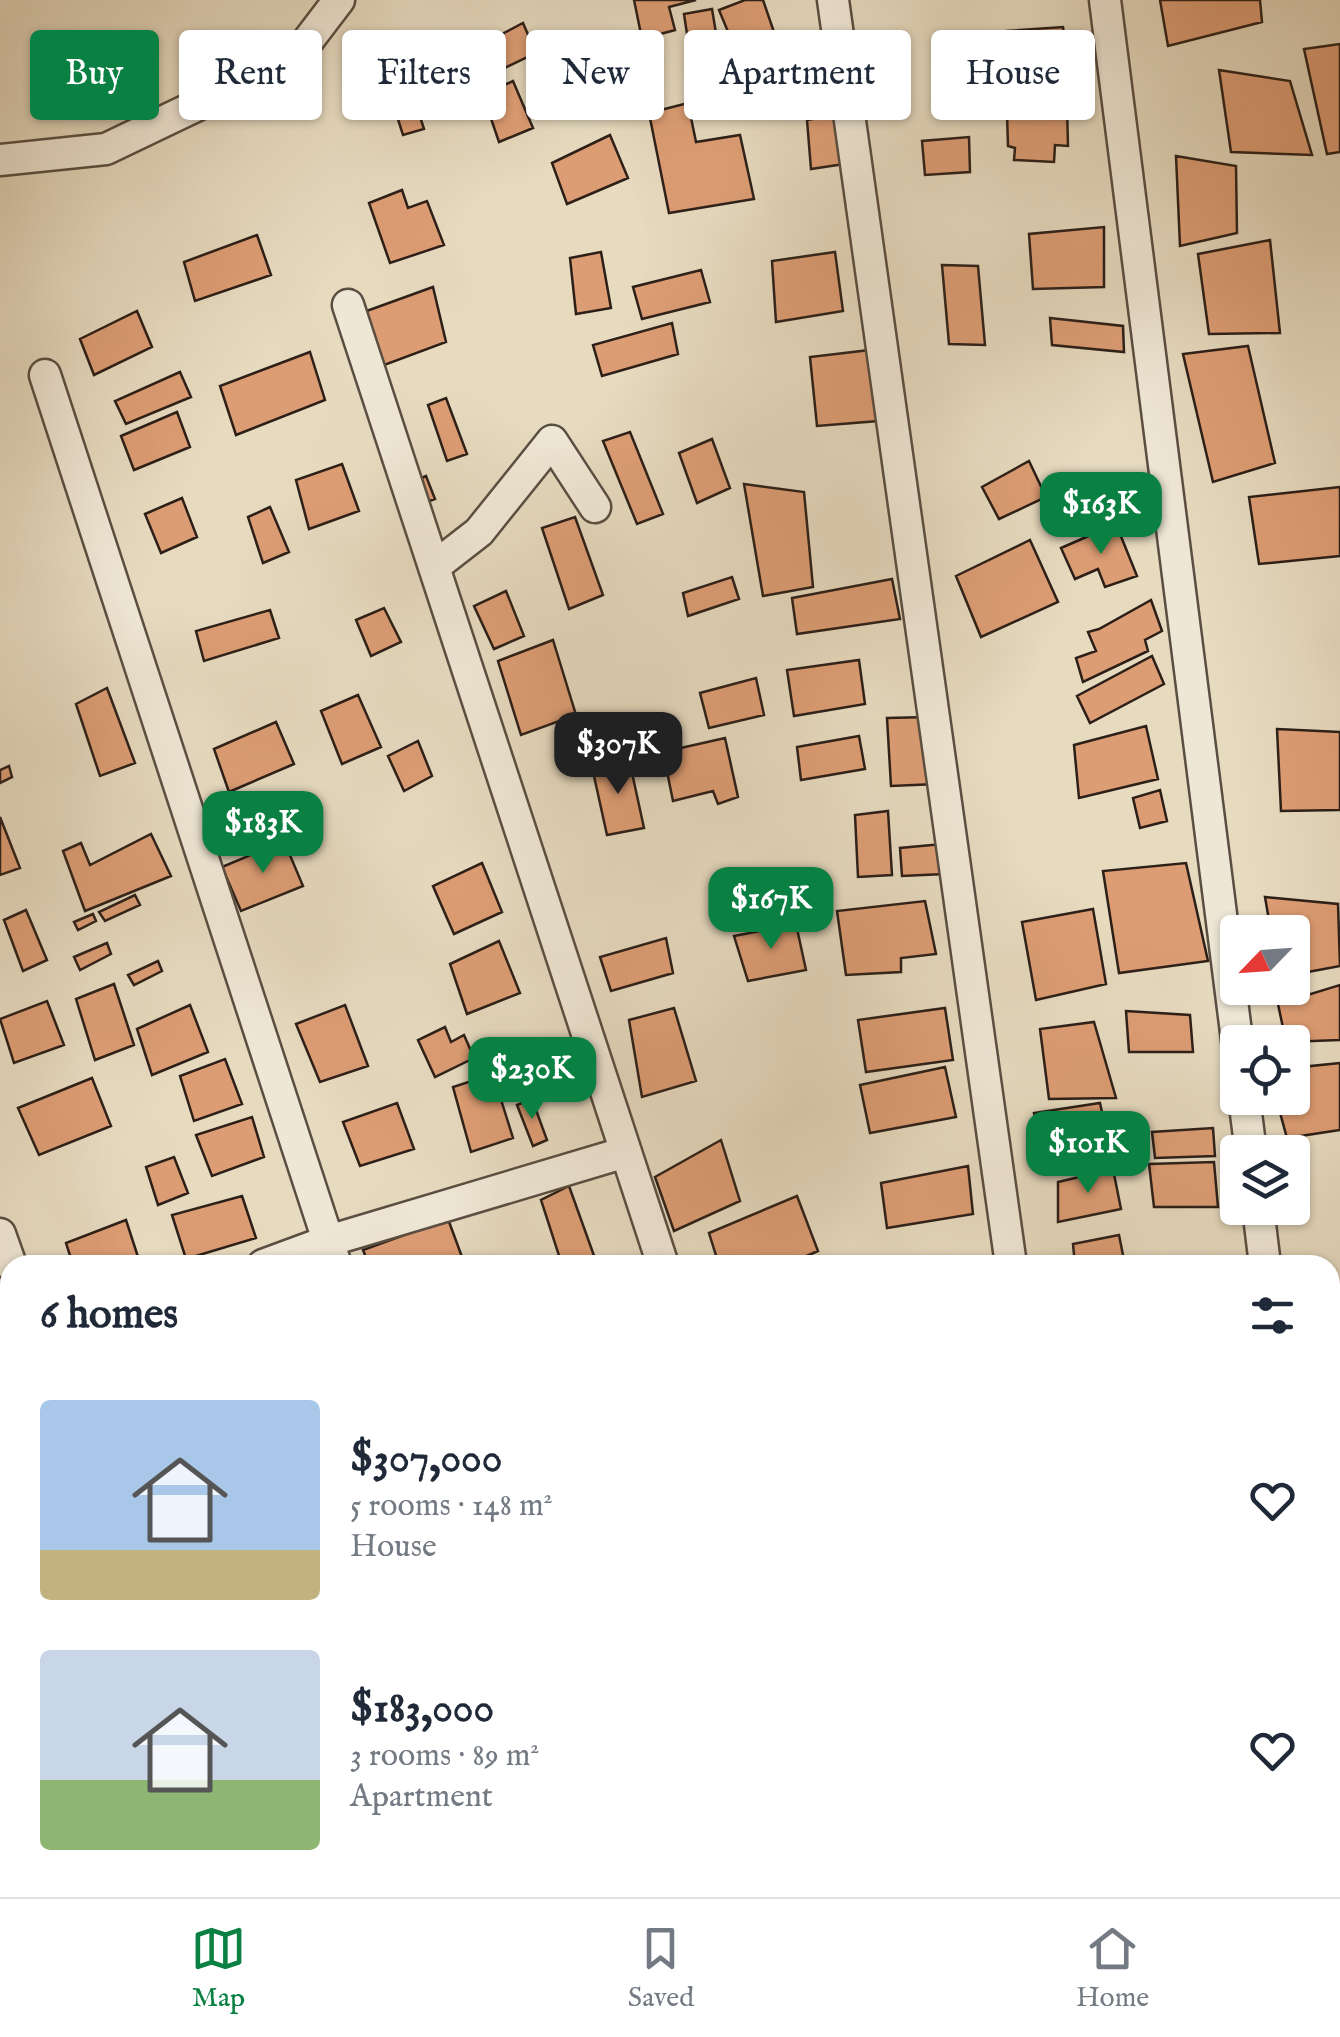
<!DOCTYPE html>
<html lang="en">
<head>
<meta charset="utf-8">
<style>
  body { margin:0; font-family:"IM FELL English",serif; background:#f6f6f7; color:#1f2937; height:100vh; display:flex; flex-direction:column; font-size:38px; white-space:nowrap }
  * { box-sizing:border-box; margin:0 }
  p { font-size:32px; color:#747a83 }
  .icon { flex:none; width:55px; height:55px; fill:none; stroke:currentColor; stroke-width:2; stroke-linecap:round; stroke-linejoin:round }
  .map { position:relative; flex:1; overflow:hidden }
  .side { position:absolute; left:0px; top:1255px; width:1340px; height:642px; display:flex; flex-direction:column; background:#fff; border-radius:30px 30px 0 0; box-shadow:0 2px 8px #0004 }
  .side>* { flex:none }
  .guide { position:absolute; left:30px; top:30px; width:1280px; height:90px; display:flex; gap:20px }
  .needle { width:65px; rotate:245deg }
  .tools { position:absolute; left:1220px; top:915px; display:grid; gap:20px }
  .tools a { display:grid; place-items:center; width:90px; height:90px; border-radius:10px; background:#fff; box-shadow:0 2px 8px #0004; font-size:50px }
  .price { position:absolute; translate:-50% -85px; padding:0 22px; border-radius:20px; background:#0b8043; color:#fff; font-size:32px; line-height:65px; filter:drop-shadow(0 2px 5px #0008) }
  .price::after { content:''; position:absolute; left:50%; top:60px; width:30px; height:22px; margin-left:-15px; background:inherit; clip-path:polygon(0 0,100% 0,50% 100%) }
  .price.active { background:#222; color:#fff }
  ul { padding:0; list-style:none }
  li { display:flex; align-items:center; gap:30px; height:250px; padding:0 40px }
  li span { display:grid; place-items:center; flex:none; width:280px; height:200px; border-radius:10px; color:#555 }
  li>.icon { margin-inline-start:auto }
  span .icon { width:120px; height:120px; fill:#fffc; stroke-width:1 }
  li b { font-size:42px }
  h2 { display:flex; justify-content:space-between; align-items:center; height:120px; padding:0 40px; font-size:42px }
  .chip { padding:0 35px; border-radius:10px; background:#fff; box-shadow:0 2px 8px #0004; font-size:35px; line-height:90px }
  .chip.active { background:#0b8043; color:#fff }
  .tab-bar { display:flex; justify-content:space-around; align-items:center; height:140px; border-top:2px solid #e0e1e3; background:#fff; font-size:28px; color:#747a83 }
  .tab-bar a { display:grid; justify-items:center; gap:5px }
  .tab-bar .active { color:#0b8043 }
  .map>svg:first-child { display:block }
  .building { fill:#dd9d74; stroke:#2c1f18; stroke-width:2.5 }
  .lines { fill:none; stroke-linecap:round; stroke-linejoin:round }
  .street-casing { stroke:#5a4e42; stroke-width:35 }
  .secondary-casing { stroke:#2c1f18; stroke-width:48 }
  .street { stroke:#efe7d5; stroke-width:30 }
  .secondary { stroke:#efe7d5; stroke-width:42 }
</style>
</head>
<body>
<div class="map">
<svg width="1340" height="1897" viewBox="0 0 1340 1897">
  <rect width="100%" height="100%" fill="#e6dabf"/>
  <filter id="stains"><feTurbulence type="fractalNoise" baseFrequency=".002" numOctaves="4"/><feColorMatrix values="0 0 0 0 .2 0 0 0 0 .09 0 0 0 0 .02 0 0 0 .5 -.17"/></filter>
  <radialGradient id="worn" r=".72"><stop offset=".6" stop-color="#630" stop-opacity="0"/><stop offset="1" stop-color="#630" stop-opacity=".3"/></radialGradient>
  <path class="building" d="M634,0H696L669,7L675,30L642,39Z
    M745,0H763L775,35L736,51L719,10Z
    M1160,0H1260L1262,22L1168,46Z
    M712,9L721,63L692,67L684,14Z
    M523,23L536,53L496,72L485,43Z
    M1063,27L1069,73L1011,78L1007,31Z
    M602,42L610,102L567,108L562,51Z
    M1340,44V152L1327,154L1304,49Z
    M812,46L819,106L764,109L761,54Z
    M1219,70L1290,81L1312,155L1231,152Z
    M513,81L533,128L499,142L483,95Z
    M409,83L424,129L403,135L389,91Z
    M688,103L696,142L740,135L754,199L669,213L649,113Z
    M1067,107L1068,146L1055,145L1054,162L1014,160L1015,148L1008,146L1007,114Z
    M844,113L851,163L811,169L807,120Z
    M610,135L628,178L567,204L552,163Z
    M969,137L970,172L925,175L922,141Z
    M1176,156L1236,166L1237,233L1180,246Z
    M402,190L408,208L427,201L444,245L390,263L369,203Z
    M1104,227V287L1033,289L1029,234Z
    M257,235L271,275L195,301L184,262Z
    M1270,240L1280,333L1209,334L1198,254Z
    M601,252L611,308L576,314L570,258Z
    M835,252L843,311L776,322L772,261Z
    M942,265L978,266L985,345L949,344Z
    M701,270L710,302L642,319L633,287Z
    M433,287L446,342L379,367L361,313Z
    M137,311L152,347L94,375L80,339Z
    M1050,318L1123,326L1124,352L1052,345Z
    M672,323L678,354L602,376L593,345Z
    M1248,346L1275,463L1213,482L1183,354Z
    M870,350L878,421L817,426L810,357Z
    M310,352L325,400L236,435L220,386Z
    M180,372L191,397L126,424L115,401Z
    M446,398L467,454L447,461L428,405Z
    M177,412L190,447L134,470L121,436Z
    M630,432L663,514L637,524L603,441Z
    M712,439L730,488L697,503L679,453Z
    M1029,461L1046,497L999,519L982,487Z
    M342,464L359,511L309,529L296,480Z
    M426,476L435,499L419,505L410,483Z
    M744,484L804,492L813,587L763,596Z
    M1340,487V556L1259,564L1249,497Z
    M182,498L197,537L161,553L145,514Z
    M270,507L289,552L263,563L248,517Z
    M575,517L603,595L569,609L542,528Z
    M1116,524L1137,576L1105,587L1098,569L1075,579L1061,548Z
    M1030,540L1058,602L981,637L956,576Z
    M732,577L739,599L688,616L683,593Z
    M892,579L900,619L797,634L792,598Z
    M506,591L524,636L494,649L474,606Z
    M1151,600L1162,631L1145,640L1148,651L1083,682L1076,658L1096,651L1088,632L1099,629Z
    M384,608L401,642L371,656L356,620Z
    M270,610L279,638L204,661L196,631Z
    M553,640L576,715L521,735L498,661Z
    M1152,656L1164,684L1090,723L1077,696Z
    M859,660L865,704L794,716L787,670Z
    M756,678L764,715L709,728L700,693Z
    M107,688L135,763L100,776L76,704Z
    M358,695L381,747L342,764L321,711Z
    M929,717L937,784L891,786L887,718Z
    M276,722L294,764L229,792L214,749Z
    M1146,726L1158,779L1079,798L1074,745Z
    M1277,729L1340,732V810L1281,811Z
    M859,736L865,769L801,780L797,747Z
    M725,738L738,797L718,804L713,791L673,801L663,752Z
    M418,741L432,776L404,791L388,756Z
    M629,759L644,828L607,835L592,767Z
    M9,766L12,777L0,783V770Z
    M1160,790L1167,821L1140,828L1133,798Z
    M888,811L892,875L858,877L855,815Z
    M0,817L20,868L0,875Z
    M151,834L171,876L85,911L63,851L81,843L90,865Z
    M284,841L303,886L241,911L222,867Z
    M942,844L944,874L902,876L900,848Z
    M482,863L502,912L454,934L433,886Z
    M1186,863L1208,961L1119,973L1103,871Z
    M135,895L140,905L105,921L99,912Z
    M1265,897L1338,904L1340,966L1292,975V932H1271Z
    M925,901L936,954L901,958V972L846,975L837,911Z
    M1093,909L1106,984L1036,1000L1022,922Z
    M26,910L47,960L23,971L4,920Z
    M93,914L96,921L78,930L74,922Z
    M796,924L806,970L748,981L734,936Z
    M666,938L673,973L611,991L600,957Z
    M499,941L520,993L467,1014L450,964Z
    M107,943L111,954L80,970L74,957Z
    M158,961L162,971L134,985L128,975Z
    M114,984L134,1045L95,1060L76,999Z
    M1340,985V1040L1286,1042L1278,1004Z
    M47,1001L64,1045L14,1063L0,1019Z
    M190,1005L208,1052L152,1075L137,1029Z
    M345,1005L368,1066L320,1082L296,1024Z
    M674,1008L696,1081L642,1097L629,1020Z
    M945,1008L953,1060L866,1072L858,1020Z
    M1126,1011L1190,1015L1193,1052H1129Z
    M1094,1022L1116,1098L1049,1099L1040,1029Z
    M445,1027L451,1042L464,1035L474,1058L435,1077L418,1040Z
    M225,1059L242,1104L194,1121L180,1076Z
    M1340,1063V1130L1287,1138L1276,1098H1292V1068Z
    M945,1067L956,1117L870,1133L860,1085Z
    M493,1074L513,1138L471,1152L453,1087Z
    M92,1078L111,1126L39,1155L18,1108Z
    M532,1099L547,1140L533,1146L517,1105Z
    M397,1103L414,1149L360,1166L343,1122Z
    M1100,1103L1112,1157L1042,1167L1034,1113Z
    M252,1117L264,1157L212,1176L196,1135Z
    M1213,1128L1215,1156L1155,1158L1152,1132Z
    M721,1140L740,1201L674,1231L655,1177Z
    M174,1157L188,1193L158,1205L146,1167Z
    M1214,1162L1218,1207H1154L1149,1164Z
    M968,1166L973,1214L887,1228L881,1183Z
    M1113,1169L1121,1209L1058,1222V1182Z
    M569,1186L597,1264L594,1265H562L541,1200Z
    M242,1196L256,1238L186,1259L172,1215Z
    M797,1196L818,1251L786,1265H719L709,1233Z
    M448,1219L465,1265H369L363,1250Z
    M126,1220L140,1263L73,1265L66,1243Z
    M1119,1235L1125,1265H1075L1073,1244Z
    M1330,1576H1340V1657L1333,1658Z
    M111,1888H176L180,1897H115Z
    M601,1888H645L649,1897H604Z
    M663,1888H688L692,1897H661L657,1891Z
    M746,1888H774L779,1897H750Z
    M972,1888H1059L1060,1897H975Z
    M1228,1888H1262V1897H1227Z
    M1273,1888H1301L1300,1897H1273Z"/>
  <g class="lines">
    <g class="street-casing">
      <path id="street" d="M833,0L1011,1265
        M1105,0L1238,1048
        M0,160L106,149L294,59L339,0
        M348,305L663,1265
        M45,375L336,1265
        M434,567L479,532L552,441L595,507
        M1244,1098L1251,1152
        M1258,1208L1265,1265
        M0,1234L11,1265
        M263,1265L328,1241L626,1152
        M1330,1780L1340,1859
        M501,1888L504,1897
        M1098,1888L1100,1897"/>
    </g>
    <g class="secondary-casing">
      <path id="secondary" d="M0,1800L10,1831
        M28,1888L31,1897"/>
    </g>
    <use href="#street" class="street"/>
    <use href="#secondary" class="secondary"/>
  </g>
  <rect width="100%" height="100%" filter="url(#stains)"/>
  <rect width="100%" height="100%" fill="url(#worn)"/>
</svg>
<div class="tools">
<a><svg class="needle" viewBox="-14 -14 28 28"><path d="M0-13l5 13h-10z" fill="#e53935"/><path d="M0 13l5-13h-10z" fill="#747a83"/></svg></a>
<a><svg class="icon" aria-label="locate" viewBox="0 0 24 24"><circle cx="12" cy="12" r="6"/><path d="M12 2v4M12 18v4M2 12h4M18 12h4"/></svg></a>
<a><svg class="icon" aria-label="layers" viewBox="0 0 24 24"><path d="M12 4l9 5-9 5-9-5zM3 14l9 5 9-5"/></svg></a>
</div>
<b class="price" style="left:1101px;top:557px">$163K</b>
<b class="price active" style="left:618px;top:797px">$307K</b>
<b class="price" style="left:263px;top:876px">$183K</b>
<b class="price" style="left:771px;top:952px">$167K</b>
<b class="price" style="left:532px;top:1122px">$230K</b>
<b class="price" style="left:1088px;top:1196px">$101K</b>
<div class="guide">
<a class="chip active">Buy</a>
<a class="chip">Rent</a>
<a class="chip">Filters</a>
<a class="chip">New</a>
<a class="chip">Apartment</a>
<a class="chip">House</a>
</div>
<section class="side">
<h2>6 homes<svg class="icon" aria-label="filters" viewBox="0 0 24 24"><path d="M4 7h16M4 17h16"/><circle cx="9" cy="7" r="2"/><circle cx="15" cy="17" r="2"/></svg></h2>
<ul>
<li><span style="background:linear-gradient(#a9c7e8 75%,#c2b280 0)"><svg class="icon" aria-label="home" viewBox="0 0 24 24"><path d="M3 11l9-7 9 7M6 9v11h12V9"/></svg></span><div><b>$307,000</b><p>5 rooms · 148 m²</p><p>House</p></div><svg class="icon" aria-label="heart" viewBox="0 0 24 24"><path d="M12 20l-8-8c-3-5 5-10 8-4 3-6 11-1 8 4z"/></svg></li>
<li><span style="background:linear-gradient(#c9d6e8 65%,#8fb573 0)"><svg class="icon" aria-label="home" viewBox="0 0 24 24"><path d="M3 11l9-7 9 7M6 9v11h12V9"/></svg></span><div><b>$183,000</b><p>3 rooms · 89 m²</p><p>Apartment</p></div><svg class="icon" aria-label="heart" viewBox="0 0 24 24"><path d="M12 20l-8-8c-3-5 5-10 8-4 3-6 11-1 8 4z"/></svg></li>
</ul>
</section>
</div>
<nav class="tab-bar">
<a class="active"><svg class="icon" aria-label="map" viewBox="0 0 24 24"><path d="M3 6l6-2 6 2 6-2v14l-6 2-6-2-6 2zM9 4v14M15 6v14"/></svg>Map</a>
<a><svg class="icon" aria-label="saved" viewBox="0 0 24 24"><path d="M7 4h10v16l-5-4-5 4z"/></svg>Saved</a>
<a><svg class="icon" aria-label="home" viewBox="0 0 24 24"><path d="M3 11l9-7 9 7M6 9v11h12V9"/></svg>Home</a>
</nav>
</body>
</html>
